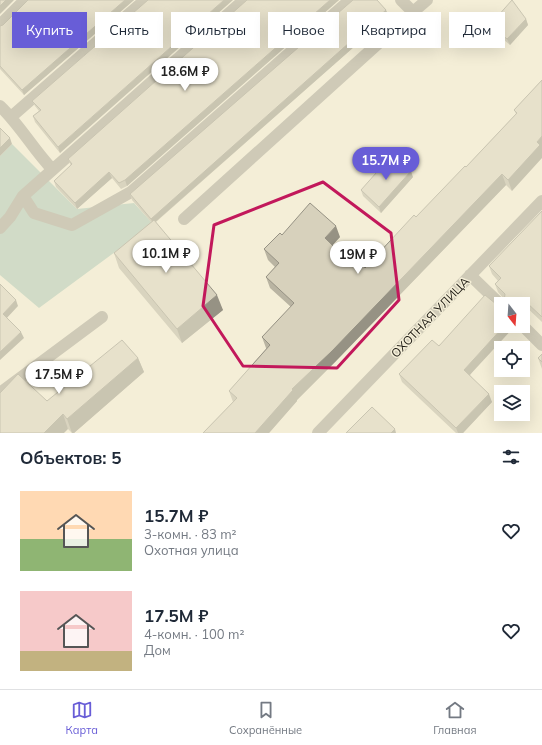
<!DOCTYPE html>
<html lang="ru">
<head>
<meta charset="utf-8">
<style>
  body { margin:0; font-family:Mulish,sans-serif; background:#f2f2f3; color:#1f2937; height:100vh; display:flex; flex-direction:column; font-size:15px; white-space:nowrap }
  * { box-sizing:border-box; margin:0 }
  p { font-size:13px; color:#747a83 }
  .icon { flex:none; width:22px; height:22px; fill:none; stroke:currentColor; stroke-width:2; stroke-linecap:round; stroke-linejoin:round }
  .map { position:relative; height:433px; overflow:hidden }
  .panel { display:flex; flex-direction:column; background:#fff; flex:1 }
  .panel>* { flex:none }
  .banner { position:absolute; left:12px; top:12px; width:518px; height:36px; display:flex; gap:8px }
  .needle { width:26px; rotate:163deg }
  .controls { position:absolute; left:494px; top:297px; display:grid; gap:8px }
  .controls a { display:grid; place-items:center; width:36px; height:36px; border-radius:0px; background:#fff; box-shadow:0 4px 16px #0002; font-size:20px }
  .price { position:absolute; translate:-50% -34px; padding:0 9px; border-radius:14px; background:#fff; color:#222; font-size:13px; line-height:26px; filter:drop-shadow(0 1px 2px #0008) }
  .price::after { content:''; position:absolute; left:50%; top:24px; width:12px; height:9px; margin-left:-6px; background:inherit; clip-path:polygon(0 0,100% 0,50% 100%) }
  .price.active { background:#685dd7; color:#fff }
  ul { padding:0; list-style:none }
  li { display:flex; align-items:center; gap:12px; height:100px; padding:0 20px }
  li span { display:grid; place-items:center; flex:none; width:112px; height:80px; border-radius:0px; color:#555 }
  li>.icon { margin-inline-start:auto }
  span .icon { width:48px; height:48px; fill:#fffc; stroke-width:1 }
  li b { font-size:17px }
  h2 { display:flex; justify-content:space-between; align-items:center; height:48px; padding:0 20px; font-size:17px }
  .chip { padding:0 14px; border-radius:0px; background:#fff; box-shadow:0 4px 16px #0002; font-size:14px; line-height:36px }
  .chip.active { background:#685dd7; color:#fff }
  .tabs { display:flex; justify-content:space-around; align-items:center; height:56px; border-top:1px solid #e0e1e3; background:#fff; font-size:11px; color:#747a83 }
  .tabs a { display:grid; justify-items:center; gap:2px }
  .tabs .active { color:#685dd7 }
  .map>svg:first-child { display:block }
  .forest { fill:#a6c4b3 }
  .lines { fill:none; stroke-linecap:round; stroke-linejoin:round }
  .minor { stroke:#a29e91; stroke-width:12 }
  .wall { fill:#b9b4a2 }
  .shaded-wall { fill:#969284 }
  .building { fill:#d7d1bc; stroke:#969284 }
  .marked { fill:none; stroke:#c2185b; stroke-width:3; stroke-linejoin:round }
  .labels { text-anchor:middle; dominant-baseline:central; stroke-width:3; stroke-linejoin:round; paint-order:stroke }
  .street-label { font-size:12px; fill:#1d1a13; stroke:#f4eed7 }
</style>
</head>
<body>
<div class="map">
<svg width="542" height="433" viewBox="0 0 542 433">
  <rect width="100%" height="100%" fill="#f4eed7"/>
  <path class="forest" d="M12,144L77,209L134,203L153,224L39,308L0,275V156Z"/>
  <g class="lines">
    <path class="minor" d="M401,0L413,12L427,0
      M0,25L25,0
      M0,106C20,125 33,149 52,169
      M11,117L145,0
      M23,196L34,213L72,225L131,192L350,0
      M184,219L413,12
      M0,228L10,217L23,196L244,0
      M470,275L501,305
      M523,326L542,345
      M0,393L102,317
      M318,433L542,201"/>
  </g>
  <path class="wall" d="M28,0H134L24,95L0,69V26L3,25Z
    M148,0L60,153L35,122L33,116L39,111L35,106L32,101Z
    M247,0H339L127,186L121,189L112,178L77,209L56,187L54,181L71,166L68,159Z
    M389,16L156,222L223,310L182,343L119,268L114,253L151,222L132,200L130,194Z
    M526,19L528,25L510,45L492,30L490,25Z
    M542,80L512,191L506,185L336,361L297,400V401L269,433H203L233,402L229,391L266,349V348L262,337L291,307L270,288L266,277L275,267L268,260L264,249L282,235L340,237L332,245L359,271L365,268L466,167L516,114L514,110Z
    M413,177L381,213L363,196L361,190Z
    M542,211V322L523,304L470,375L492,402L463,433H456L402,382L399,374L496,304H500L504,302V299L498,292L495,284L498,281L492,274L489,266Z
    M542,354V369L538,358Z
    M138,358L144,372L74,433H72L68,429L47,401Z"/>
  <path class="shaded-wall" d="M6,0H14L0,14V6Z
    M125,0H134L24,95L22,90Z
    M224,0H233L60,153L58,147Z
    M330,0H339L127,186L125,180Z
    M386,10L389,16L153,224L151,219Z
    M526,19L528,25L510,45L507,39Z
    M542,136V158L512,191L508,180L537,142Z
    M10,138L12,144L0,156V148Z
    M411,171L413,177L381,213L379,207Z
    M109,172L112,178L77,209L75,203Z
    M502,174L506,185L336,361L297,400V401L269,433H255L292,389Z
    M336,226L340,237L329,249L325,238Z
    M217,295L223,310L182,343L177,329Z
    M16,300L18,306L5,320L3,314Z
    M526,302L529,310L523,316V305Z
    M504,326H515L467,378L464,370Z
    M21,332L24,338L0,360V352Z
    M138,358L144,372L74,433H72L67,419Z
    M489,394L492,402L463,433H458L456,428Z
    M63,414L68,429L64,433H44Z
    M395,429L396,433H391Z"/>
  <path class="building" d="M0,0H6L0,6Z
    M28,0H125L22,90L0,66V26L3,25Z
    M148,0H224L58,147L33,116L41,110L32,101Z
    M247,0H330L125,180L119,183L109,172L75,203L54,181L72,164L68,159Z
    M353,0H377L386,10L151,219L130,194Z
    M512,0L526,19L507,39L490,25Z
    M542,80V136L537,142L540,145L508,180L502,174L332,351L292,389L293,390L255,433H203L237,398L229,391L270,345L262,337L294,303L266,277L279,263L264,249L280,233L282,235L310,203L336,226L325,238L359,271L364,266L365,268L414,215L416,217L465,166L466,167L517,113L514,110Z
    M0,128L10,138L0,148Z
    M392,155L411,171L379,207L361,190Z
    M542,211V317L526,302L523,305V304H501V326H504L464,370L489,394L456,428L399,374L432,340L439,346L485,295L496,304H500L504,302L505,294L495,284L501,278L489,266Z
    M154,220L217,295L177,329L114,253Z
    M0,284L16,300L3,314L21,332L0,352Z
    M122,340L138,358L67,419L63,414L44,433H0V393L18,374L47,401Z
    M542,354V362L538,358Z
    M372,407L395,429L391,433H346Z"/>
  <path d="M0 0H542V433H0ZM323,182L391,233L399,300L337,368L243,366L203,306L214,225Z" fill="#f4eed7" fill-opacity=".55" fill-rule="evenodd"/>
  <path class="marked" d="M323,182L391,233L399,300L337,368L243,366L203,306L214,225Z"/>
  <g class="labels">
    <g class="street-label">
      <text transform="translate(430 317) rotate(-46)">ОХОТНАЯ УЛИЦА</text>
    </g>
  </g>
</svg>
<div class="controls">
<a><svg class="needle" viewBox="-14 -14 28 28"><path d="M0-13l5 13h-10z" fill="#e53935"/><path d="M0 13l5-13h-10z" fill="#747a83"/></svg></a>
<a><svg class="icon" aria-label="locate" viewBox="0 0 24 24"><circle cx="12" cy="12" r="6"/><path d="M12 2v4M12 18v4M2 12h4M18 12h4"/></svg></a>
<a><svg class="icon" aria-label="layers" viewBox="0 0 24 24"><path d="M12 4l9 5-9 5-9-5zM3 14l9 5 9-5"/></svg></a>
</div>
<b class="price" style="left:185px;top:92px">18.6M ₽</b>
<b class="price active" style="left:386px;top:181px">15.7M ₽</b>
<b class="price" style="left:166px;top:274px">10.1M ₽</b>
<b class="price" style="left:358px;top:275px">19M ₽</b>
<b class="price" style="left:59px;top:395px">17.5M ₽</b>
<div class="banner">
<a class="chip active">Купить</a>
<a class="chip">Снять</a>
<a class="chip">Фильтры</a>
<a class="chip">Новое</a>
<a class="chip">Квартира</a>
<a class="chip">Дом</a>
</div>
</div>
<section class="panel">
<h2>Объектов: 5<svg class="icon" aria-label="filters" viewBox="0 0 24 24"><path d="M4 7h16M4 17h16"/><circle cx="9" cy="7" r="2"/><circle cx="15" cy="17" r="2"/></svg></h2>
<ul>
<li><span style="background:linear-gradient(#ffd9b3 60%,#8fb573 0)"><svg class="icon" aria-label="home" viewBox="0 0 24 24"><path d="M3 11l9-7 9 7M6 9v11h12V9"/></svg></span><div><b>15.7M ₽</b><p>3-комн. · 83 m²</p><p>Охотная улица</p></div><svg class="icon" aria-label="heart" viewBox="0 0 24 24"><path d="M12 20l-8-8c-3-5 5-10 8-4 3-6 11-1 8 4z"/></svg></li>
<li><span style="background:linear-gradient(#f6c9c9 75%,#c2b280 0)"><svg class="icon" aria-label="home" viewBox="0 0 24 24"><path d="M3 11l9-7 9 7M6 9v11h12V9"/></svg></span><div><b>17.5M ₽</b><p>4-комн. · 100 m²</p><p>Дом</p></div><svg class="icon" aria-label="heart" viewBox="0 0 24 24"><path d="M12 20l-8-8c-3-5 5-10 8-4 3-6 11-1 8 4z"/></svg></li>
</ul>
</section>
<nav class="tabs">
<a class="active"><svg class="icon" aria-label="map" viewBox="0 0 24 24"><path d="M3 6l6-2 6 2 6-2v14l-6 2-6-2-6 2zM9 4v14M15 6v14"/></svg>Карта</a>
<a><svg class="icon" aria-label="saved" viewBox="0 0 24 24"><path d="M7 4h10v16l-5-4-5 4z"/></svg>Сохранённые</a>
<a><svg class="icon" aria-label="home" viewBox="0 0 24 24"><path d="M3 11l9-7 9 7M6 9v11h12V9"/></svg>Главная</a>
</nav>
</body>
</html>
